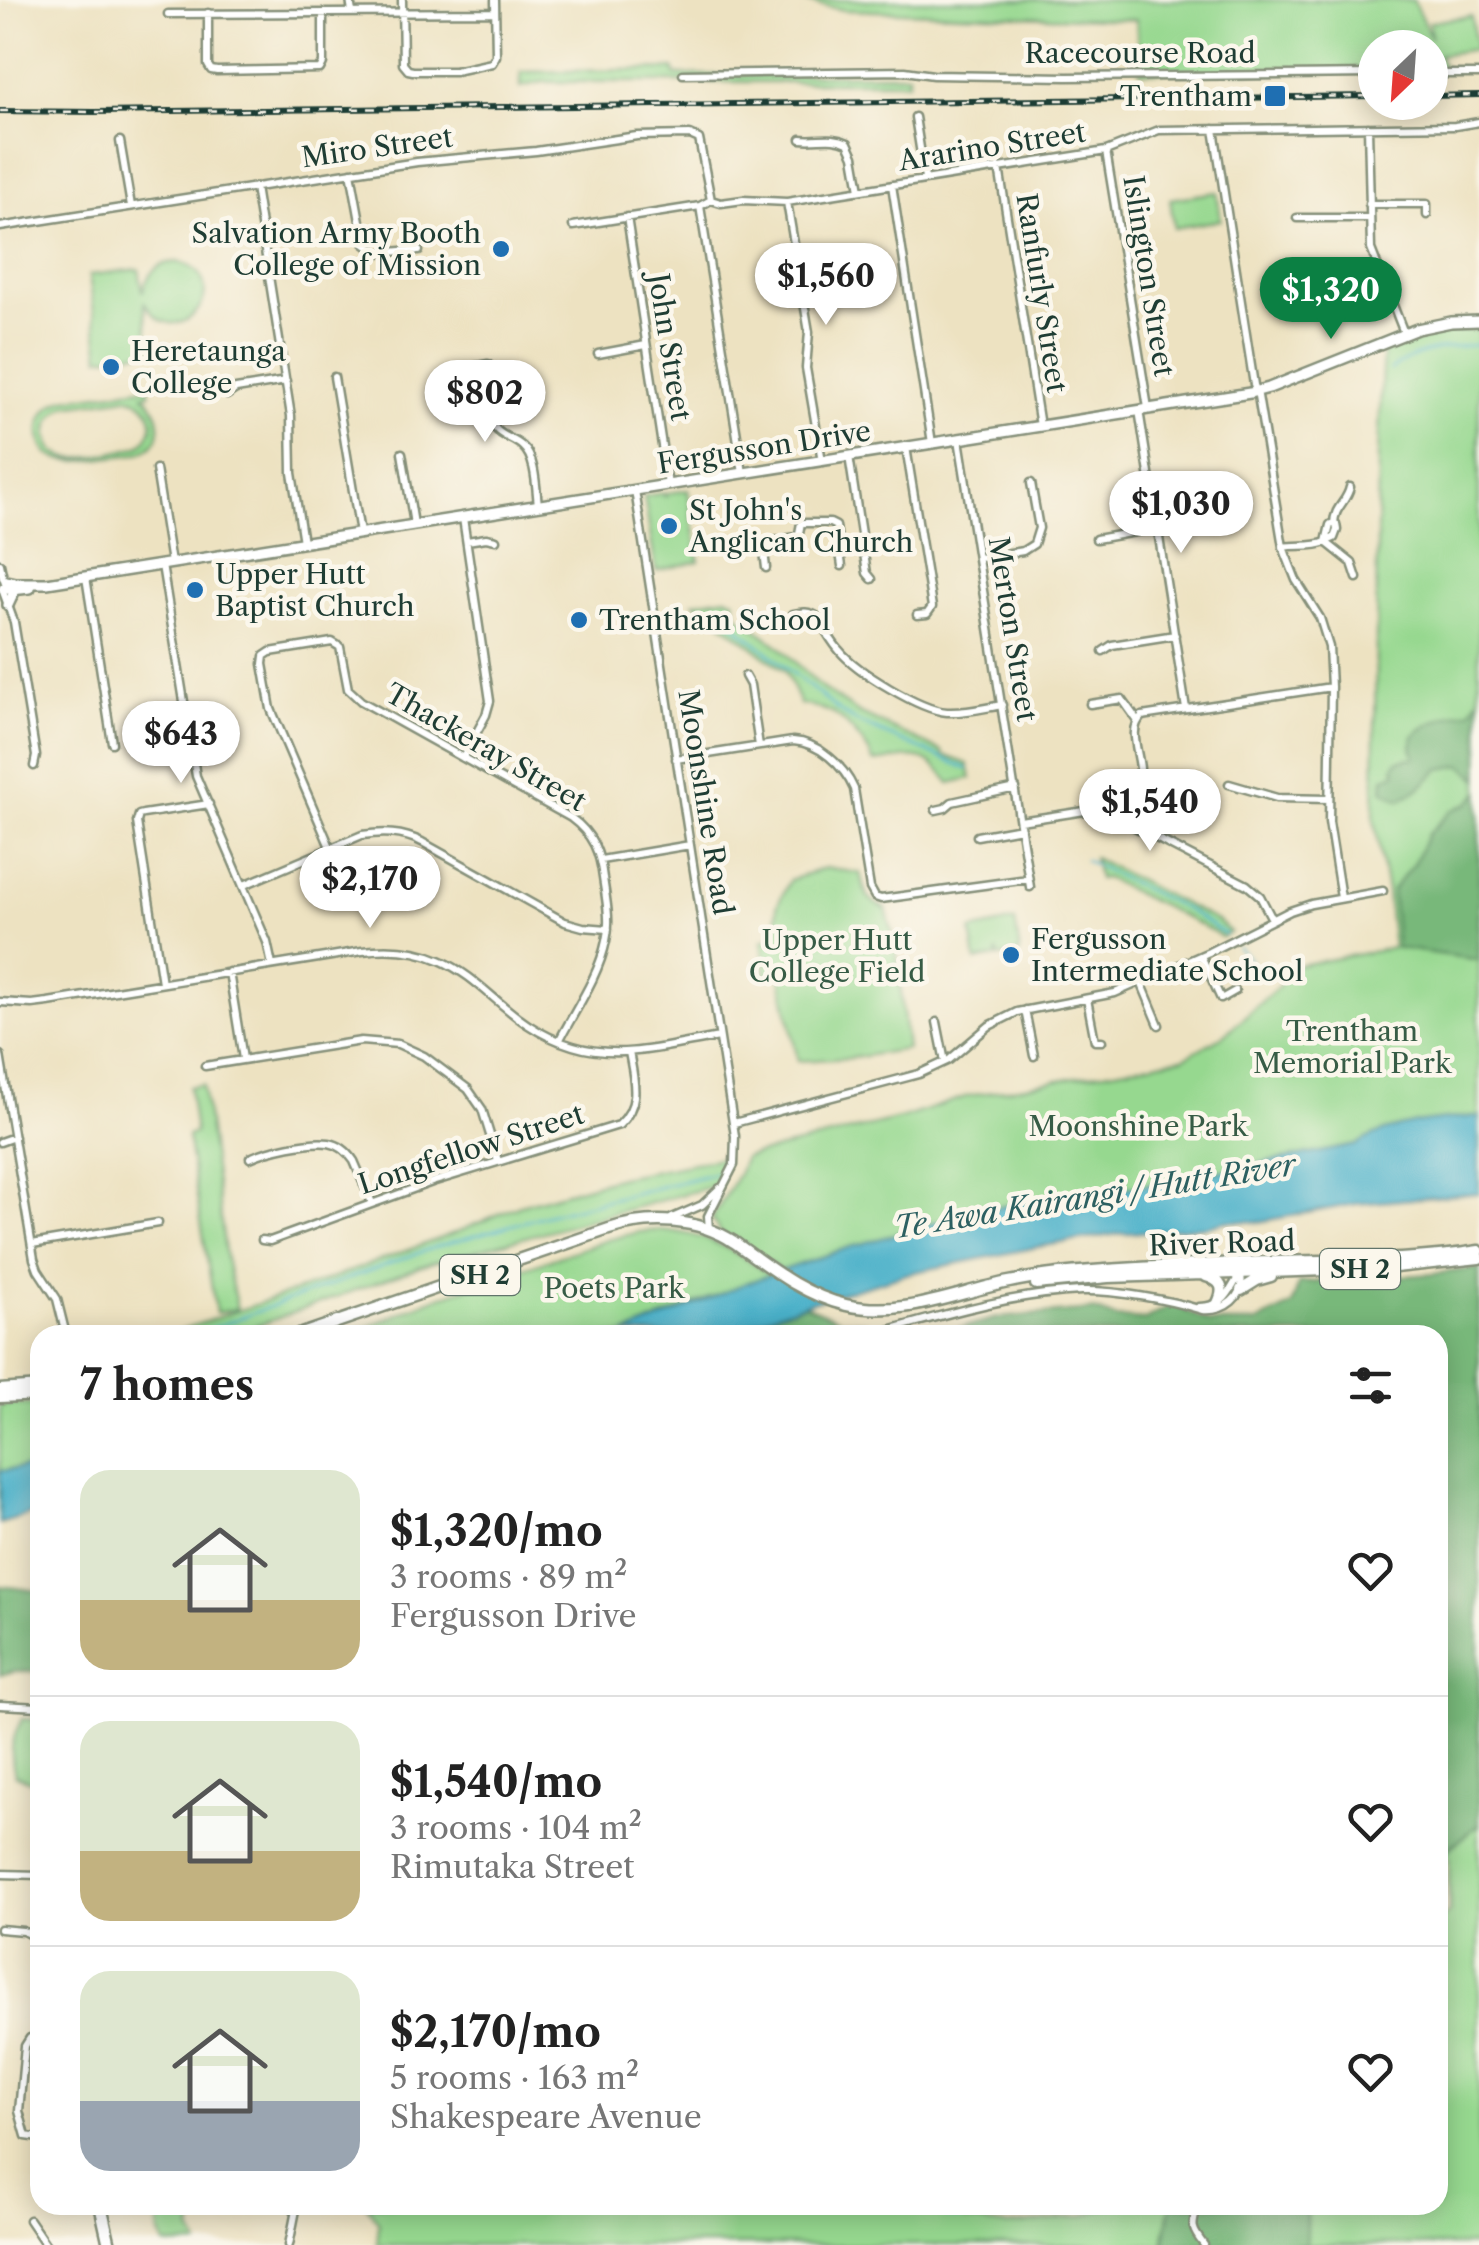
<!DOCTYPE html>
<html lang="en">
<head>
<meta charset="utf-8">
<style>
  body { margin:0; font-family:"Libre Caslon Text",serif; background:#f2f2f2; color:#222; height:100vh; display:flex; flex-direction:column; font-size:38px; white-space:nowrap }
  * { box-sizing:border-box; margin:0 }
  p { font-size:32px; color:#767676 }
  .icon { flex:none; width:55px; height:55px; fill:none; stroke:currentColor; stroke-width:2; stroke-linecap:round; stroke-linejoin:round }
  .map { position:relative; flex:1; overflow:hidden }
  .side { position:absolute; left:30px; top:1325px; width:1418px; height:890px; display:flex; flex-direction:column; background:#fff; border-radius:30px; box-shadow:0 5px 25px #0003 }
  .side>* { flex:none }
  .needle { width:65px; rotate:205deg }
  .tools { position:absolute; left:1358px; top:30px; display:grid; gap:20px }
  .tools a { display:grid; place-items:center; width:90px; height:90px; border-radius:50%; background:#fff; box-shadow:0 5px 25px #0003; font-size:50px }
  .price { position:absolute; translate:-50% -85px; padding:0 22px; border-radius:35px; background:#fff; color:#222; font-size:32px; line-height:65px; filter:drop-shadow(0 2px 5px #0008) }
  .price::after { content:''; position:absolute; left:50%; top:60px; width:30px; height:22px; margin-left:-15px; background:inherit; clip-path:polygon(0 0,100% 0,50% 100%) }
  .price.current { background:#0b8043; color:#fff }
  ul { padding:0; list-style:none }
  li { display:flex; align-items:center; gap:30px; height:250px; padding:0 50px }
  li+li { border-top:2px solid #e0e0e0 }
  li span { display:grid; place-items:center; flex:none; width:280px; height:200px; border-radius:30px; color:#555 }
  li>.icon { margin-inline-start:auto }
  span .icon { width:120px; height:120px; fill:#fffc; stroke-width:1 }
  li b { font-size:42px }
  h2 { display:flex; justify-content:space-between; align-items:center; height:120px; padding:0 50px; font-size:42px }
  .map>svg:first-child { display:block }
  .green { fill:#96d88f; stroke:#5a8a62; stroke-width:2.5; fill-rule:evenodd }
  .forest { fill:#78b87a; stroke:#4c7a57; stroke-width:2.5 }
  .water { fill:#4ab0c9; stroke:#34767e; stroke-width:2.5 }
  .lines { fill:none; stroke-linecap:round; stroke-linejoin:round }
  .stream { stroke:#4ab0c9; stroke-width:2.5 }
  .minor-casing { stroke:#86907a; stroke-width:11 }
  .major-casing { stroke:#86907a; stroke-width:14 }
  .highway-casing { stroke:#86907a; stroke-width:15 }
  .minor { stroke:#fff; stroke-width:6 }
  .major { stroke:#fff; stroke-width:9 }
  .highway { stroke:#fff; stroke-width:10 }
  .rail-casing { stroke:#1f3d34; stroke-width:6 }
  .rail { stroke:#fbf7ec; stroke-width:2.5; stroke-dasharray:8; stroke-linecap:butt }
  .poi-dot { fill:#1f6fb2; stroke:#fbf7ec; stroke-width:4 }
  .labels { text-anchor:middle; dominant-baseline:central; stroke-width:9; stroke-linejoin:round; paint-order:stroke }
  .shield { fill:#fbf7ec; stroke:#61756b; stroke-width:2.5 }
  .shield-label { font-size:25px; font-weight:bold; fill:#1f3d34 }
  .street-label { font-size:28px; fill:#1f3d34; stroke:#fbf7ec }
  .poi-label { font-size:28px; fill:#1f3d34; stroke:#fbf7ec; text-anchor:start }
  .park-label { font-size:28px; fill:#375c46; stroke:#fbf7ec }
  .water-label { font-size:30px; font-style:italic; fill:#2c6061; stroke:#fbf7ec }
</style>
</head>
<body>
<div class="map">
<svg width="1479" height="2245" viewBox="0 0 1479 2245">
  <rect width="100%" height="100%" fill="#fbf7ec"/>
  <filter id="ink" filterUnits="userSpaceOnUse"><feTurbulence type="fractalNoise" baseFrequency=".01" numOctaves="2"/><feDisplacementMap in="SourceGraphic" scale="20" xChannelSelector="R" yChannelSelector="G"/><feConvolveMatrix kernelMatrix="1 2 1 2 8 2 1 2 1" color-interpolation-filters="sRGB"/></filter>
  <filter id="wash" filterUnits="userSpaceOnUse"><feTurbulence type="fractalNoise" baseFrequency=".0048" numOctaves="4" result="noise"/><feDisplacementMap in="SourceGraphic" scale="40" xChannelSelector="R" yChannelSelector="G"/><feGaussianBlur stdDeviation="2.25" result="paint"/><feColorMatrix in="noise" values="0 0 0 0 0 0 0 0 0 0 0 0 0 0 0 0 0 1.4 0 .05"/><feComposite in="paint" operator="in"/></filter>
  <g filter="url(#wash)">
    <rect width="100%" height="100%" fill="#ede2c1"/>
    <path class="green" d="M796,0H1413L1431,38L1429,22L1471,16L1476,49L1438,55L1445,71H1430V48H1375V71L1140,72L1136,20L844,10Z
      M674,69L675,75L908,74V82H543L521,87V72Z
      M1217,192L1221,220L1174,228L1170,199Z
      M178,262C241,280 177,362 144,301L150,351L100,357L89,275L139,269L143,292C147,273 158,262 178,262Z
      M1458,330H1479V1116C1440,1119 1388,1123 1356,1145L1161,1183L1020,1203L969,1213L847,1248L782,1271L719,1231L712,1219L739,1172L745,1157L903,1118L968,1096L1183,1058L1223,1036L1278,987L1294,966L1393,948L1387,891L1374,819L1378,451L1383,351L1419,337Z
      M148,387L150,393L144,395C161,409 168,441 142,452C133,455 120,456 111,457C85,461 36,472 40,427C42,413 51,404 64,399ZM128,397C153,403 160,427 141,445C128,450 84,460 70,458C40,454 42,418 66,406Z
      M688,490L699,561L656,571L644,496L664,493V496H667V493Z
      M727,597L734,599L736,614L780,647L823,689L859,713L943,752V755L968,764L971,778L950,783C923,748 914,758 873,762C870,748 845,720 832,713C822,708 811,706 800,704L785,671L694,602Z
      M1094,858L1219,922L1230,932L1222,937L1216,933L1105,878L1098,879Z
      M825,868L860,873C866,894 864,899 886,909L896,946L907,1049L852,1058L798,1061L780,973L767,977L762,941L777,934V906L790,880Z
      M1015,921L1020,953L999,957L997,951V957L976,961L971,931Z
      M203,1085L226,1259L237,1309L216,1313L187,1136L195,1133L189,1087Z
      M725,1157L718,1185L433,1262L232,1335H167L316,1284L457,1232L520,1205L620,1177Z
      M661,1230C706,1233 733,1250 770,1275L696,1303L624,1335H330L370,1326L430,1300L607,1240L639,1232Z
      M40,1404V1466L0,1471V1405Z
      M22,1719L40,1720V1777L30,1781L15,1774C9,1753 12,1739 22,1719Z
      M1479,1824V2245H1306V2205H1438V1922L1449,1913V1857L1446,1852Z
      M157,2205H197L195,2220L191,2231L199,2245H165L160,2234Z
      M366,2205H948L965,2220L1007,2226L1082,2216L1114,2205H1171L1164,2245H377L379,2223Z"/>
    <path class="forest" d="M1479,698V779L1462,765L1440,769L1417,790L1400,800L1383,790L1384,778L1396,772L1394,768L1397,761L1415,757L1412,748L1414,735C1432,720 1448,715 1471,711Z
      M1479,792V960L1397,948L1392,890L1413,864L1428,834L1451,811L1469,803Z
      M1479,1268V1824L1438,1857V1335H938L997,1318L1093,1310L1117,1318L1145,1320L1173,1304L1210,1323H1255L1292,1305L1299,1283L1433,1274Z
      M804,1305L840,1320L865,1322V1330L853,1335H717Z
      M0,1586L40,1591V1671H14L0,1675Z
      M1171,2205H1306V2245H1164Z"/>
    <path class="water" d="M1479,1116V1193L1355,1204L1258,1222L1226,1221L1208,1226L1118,1234L1043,1246L910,1273L808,1303L717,1335H624L746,1283L847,1248L969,1213L1020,1203L1161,1183L1356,1145C1388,1123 1440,1119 1479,1116Z
      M40,1466V1511L0,1524V1471Z"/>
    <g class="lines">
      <path class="stream" d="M1391,370C1413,351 1451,346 1479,345
        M725,617L839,711L859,723L968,769
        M1085,860L1189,911L1225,934
        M1238,947L1251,961
        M193,1335L435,1247L554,1213L716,1173
        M917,2205C942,2219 968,2226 991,2205"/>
    </g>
  </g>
  <g filter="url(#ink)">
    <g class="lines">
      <g class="minor-casing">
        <path id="minor" d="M350,0L352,12
          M402,0L403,64L408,70L413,71H455L492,63L496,56L495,0
          M208,13V65L211,70L217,71L320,69L323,63V13
          M168,14L495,12
          M683,74L905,71L933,75L1067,77L1375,74
          M1430,74H1479
          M915,117L925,179
          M1368,127L1371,249L1404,333
          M1214,129L1254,385L1258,396L1283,547L1296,580L1320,618L1329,647L1331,687L1329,822L1341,898
          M801,139C818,141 832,135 848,143L854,156L860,190
          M120,141L131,206
          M1106,151L1148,408
          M999,167L1040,426
          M351,172L364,243L378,253L413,250L419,251
          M892,185L932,443
          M255,187L291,416L292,473L303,542
          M787,202L809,332L806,368L822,461
          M1369,204H1427V215
          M700,206L743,473
          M627,217L668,485
          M1297,218H1369
          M573,226L700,206L711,200L721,203L743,200L787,202L1106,151L1159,130L1455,126L1479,122
          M0,227L417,162L536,151L637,136L690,135L699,139L711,200
          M598,354L646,345
          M480,366L495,428C503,438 514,438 523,447C536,458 536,489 538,505
          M472,367L488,364
          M334,377L360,533
          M227,395L236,389L286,381
          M1139,410L1186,709
          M959,439L1030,887
          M906,447L932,607L927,614L917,615
          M402,453L414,524
          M849,456L867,573L872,579
          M156,469L171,563
          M635,490L735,1136L734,1165L708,1216L709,1230
          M1334,524C1334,507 1347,502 1350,487
          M1096,539L1158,528
          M467,541L486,538L496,540
          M1327,541L1334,538L1337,530L1336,524H1331
          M1327,543L1352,563L1357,578
          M1283,547C1297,544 1313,548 1326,542L1330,525
          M979,558L1023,551L1034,544L1039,528L1031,483
          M0,564L3,578
          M162,565L196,776L267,942L272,965
          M766,568L763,543L796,537L799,533L801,523H830L836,526L842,566
          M86,577L112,743
          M2,589L14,622L36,756L34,766
          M793,614C802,612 809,611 818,617C824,628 830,640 839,650C856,671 920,710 947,712C966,713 984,708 1002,705
          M1103,651L1112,645L1175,635
          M745,676L750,685L759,746
          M1090,704L1122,699L1137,720
          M463,758L486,715L490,701L463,518
          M676,759L793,741C818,742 844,766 854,789L870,888L875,897L881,899L1028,879
          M1229,784L1277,798L1329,799
          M936,810L945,808L952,802L1016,788
          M1122,820C1129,808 1138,794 1140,781C1144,760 1125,732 1142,716L1331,687
          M1020,821L1091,810L1106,812L1247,885L1260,896L1272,919
          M977,836L1021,828
          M330,847L271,709L263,664L264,656L270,652L332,642L340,647L348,689L361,701L571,818C593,834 600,853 603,878C606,899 611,921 606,941C599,976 575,1010 559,1041
          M601,860L690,845
          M244,885L362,835C383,832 402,832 422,842L565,922L583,927L608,929
          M1201,956L1221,999L1235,991
          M229,972L243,1059
          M1141,982L1159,1025
          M162,983L137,822L139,815L143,814L209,804
          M1087,999L1095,1041H1102
          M0,1002L32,1004L48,1002L362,951C475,937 485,1020 573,1046C621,1061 671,1045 719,1037
          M1025,1010L1034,1056
          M937,1022L945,1062
          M0,1055L34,1259L38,1270L57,1299L66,1335
          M205,1066L361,1041L398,1044L424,1056L468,1089L482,1109L498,1161
          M734,1123L919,1074L949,1060L989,1026L1017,1012L1115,993L1209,952L1290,911L1311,904L1383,891
          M0,1142L14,1137
          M250,1158C267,1150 310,1140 329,1143C340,1145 348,1152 354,1161L372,1203
          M672,1218L702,1205L720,1188
          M262,1240L270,1241L432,1182L619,1125C642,1104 634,1080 629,1052
          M32,1244L158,1223
          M1199,1307C1226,1306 1228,1293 1240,1274
          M871,1335C939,1316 1010,1294 1081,1291C1116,1290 1169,1300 1202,1310C1225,1312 1245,1297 1241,1274
          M0,1705L40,1707
          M0,1874L40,1875
          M0,1929L23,1931L40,1940
          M40,2037L30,2038L25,2046L19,2111L26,2136L40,2138
          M98,2205L107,2245
          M103,2205L112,2245
          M1198,2205C1192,2226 1190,2227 1204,2245
          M29,2220L46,2245
          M289,2245L297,2205"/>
      </g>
      <g class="major-casing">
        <path id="major" d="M6,581L15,583H47L1250,393L1269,388L1417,329L1451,322L1479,321
          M4,588L11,590L30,588
          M8,605L15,590"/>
      </g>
      <g class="highway-casing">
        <path id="highway" d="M1386,1268L1479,1258
          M1206,1276C1222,1281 1225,1288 1218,1303
          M1036,1284L1108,1277L1359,1269
          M1241,1290L1257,1280L1271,1276
          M299,1335L609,1229C649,1216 698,1218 734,1242C769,1267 803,1295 846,1305C903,1318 954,1293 1009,1282C1047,1274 1084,1271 1122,1269C1173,1266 1224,1263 1274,1262C1343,1260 1410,1262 1479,1251
          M0,1390L40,1387
          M0,1397L40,1395"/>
      </g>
      <use href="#minor" class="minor"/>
      <use href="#major" class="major"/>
      <use href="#highway" class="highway"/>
      <g class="rail-casing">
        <path id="rail" d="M1430,96L1479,95
          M0,111L95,112L1375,96"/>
      </g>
      <use href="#rail" class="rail"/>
    </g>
  </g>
  <g class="poi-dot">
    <rect x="1263" y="84" width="24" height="24" rx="5"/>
    <circle cx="501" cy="249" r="10"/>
    <circle cx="111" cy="367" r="10"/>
    <circle cx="669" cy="526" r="10"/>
    <circle cx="195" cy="590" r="10"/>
    <circle cx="579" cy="620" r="10"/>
    <circle cx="1011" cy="955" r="10"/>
  </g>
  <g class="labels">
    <g class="shield">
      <rect x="1320" y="1249" width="80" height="40" rx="8"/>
      <rect x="440" y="1255" width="80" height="40" rx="8"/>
    </g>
    <g class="shield-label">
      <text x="1360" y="1269">SH 2</text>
      <text x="480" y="1275">SH 2</text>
    </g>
    <g class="street-label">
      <text x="1140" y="53">Racecourse Road</text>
      <text transform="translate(992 146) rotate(-9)">Ararino Street</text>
      <text transform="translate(377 147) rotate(-8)">Miro Street</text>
      <text transform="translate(1149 276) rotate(81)">Islington Street</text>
      <text transform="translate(1042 293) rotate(81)">Ranfurly Street</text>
      <text transform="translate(670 347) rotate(81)">John Street</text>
      <text transform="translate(764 447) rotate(-9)">Fergusson Drive</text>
      <text transform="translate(1013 629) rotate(81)">Merton Street</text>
      <text transform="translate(486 747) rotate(30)">Thackeray Street</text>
      <text transform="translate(706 802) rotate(81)">Moonshine Road</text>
      <text transform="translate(471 1149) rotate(-18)">Longfellow Street</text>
      <text transform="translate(1222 1243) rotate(-2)">River Road</text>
    </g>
    <g class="poi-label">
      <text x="1252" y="96" text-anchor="end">Trentham</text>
      <text x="481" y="233" text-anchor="end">Salvation Army Booth<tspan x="481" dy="32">College of Mission</tspan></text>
      <text x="131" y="351">Heretaunga<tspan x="131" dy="32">College</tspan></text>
      <text x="689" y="510">St John's<tspan x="689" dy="32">Anglican Church</tspan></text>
      <text x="215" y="574">Upper Hutt<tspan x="215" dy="32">Baptist Church</tspan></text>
      <text x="599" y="620">Trentham School</text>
      <text x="1031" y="939">Fergusson<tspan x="1031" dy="32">Intermediate School</tspan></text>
    </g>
    <g class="park-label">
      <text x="837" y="940">Upper Hutt<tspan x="837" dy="32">College Field</tspan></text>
      <text x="1352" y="1031">Trentham<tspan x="1352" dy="32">Memorial Park</tspan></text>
      <text x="1138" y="1126">Moonshine Park</text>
      <text x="614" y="1288">Poets Park</text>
    </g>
    <g class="water-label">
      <text transform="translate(1095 1196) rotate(-9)">Te Awa Kairangi / Hutt River</text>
    </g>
  </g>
</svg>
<div class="tools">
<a><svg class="needle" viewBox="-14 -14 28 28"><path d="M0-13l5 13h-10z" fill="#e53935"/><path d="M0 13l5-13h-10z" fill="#767676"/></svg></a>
</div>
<b class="price" style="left:826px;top:328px">$1,560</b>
<b class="price current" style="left:1331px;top:342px">$1,320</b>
<b class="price" style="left:485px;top:445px">$802</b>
<b class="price" style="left:1181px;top:556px">$1,030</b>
<b class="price" style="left:181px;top:786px">$643</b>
<b class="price" style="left:1150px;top:854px">$1,540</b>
<b class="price" style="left:370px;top:931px">$2,170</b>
<section class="side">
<h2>7 homes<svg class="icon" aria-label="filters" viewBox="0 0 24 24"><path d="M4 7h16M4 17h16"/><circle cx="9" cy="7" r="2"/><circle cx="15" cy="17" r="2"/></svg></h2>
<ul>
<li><span style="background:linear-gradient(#dfe7d0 65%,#c2b280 0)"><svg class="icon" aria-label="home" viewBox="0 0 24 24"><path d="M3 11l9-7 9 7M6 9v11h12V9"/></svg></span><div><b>$1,320/mo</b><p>3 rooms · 89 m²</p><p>Fergusson Drive</p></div><svg class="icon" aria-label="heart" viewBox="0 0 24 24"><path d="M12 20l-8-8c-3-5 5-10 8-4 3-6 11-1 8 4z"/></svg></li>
<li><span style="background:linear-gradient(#dfe7d0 65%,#c2b280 0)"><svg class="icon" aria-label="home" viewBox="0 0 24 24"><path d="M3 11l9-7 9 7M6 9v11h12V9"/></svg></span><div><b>$1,540/mo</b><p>3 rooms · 104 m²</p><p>Rimutaka Street</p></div><svg class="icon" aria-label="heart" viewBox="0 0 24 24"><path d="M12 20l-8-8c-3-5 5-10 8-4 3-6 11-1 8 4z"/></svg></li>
<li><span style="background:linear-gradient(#dfe7d0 65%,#9aa5b1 0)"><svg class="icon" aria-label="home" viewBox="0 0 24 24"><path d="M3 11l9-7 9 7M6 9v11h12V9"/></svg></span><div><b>$2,170/mo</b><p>5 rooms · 163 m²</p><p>Shakespeare Avenue</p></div><svg class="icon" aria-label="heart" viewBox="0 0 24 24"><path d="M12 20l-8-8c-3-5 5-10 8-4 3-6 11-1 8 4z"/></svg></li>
</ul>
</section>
</div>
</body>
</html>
